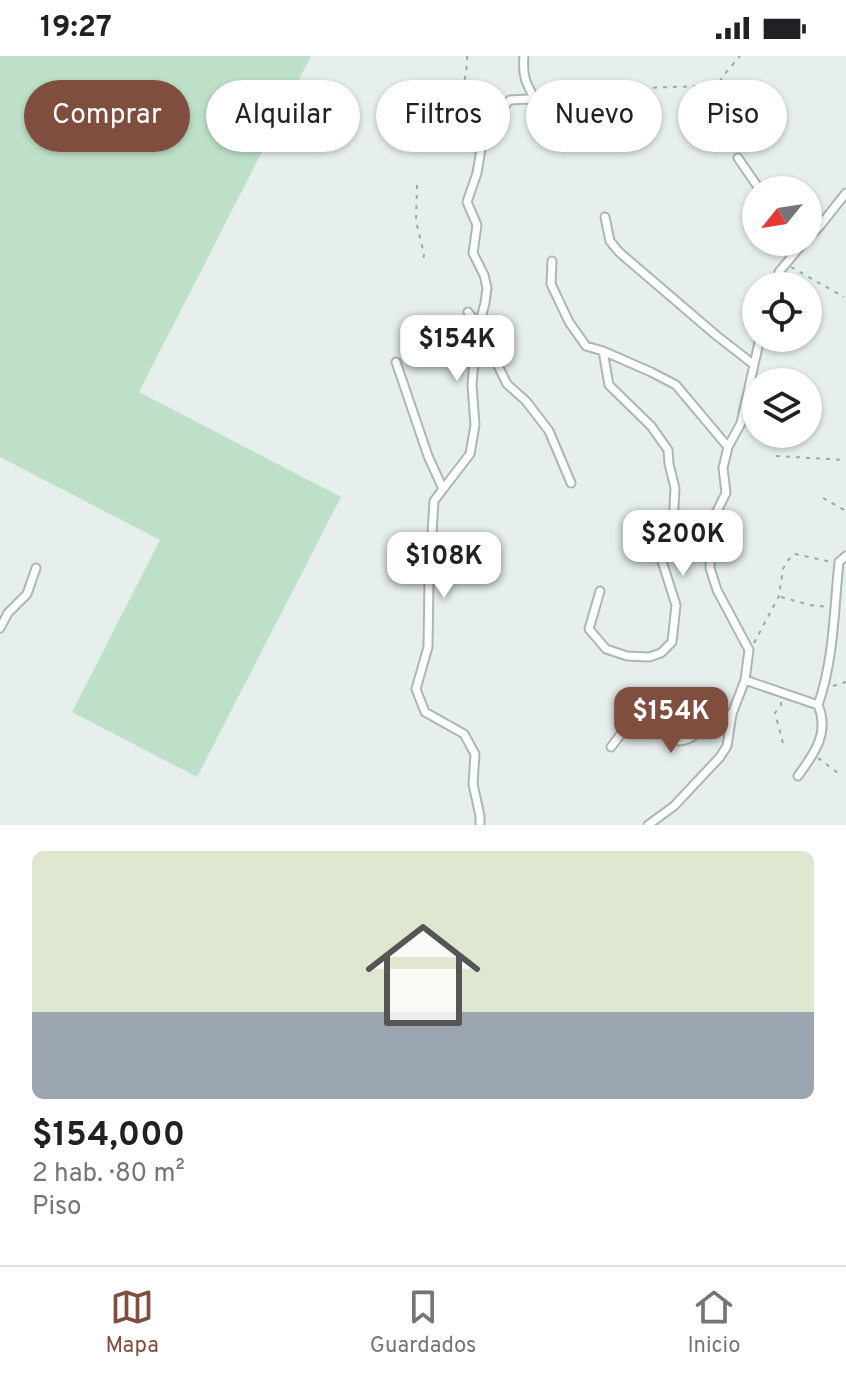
<!DOCTYPE html>
<html lang="es">
<head>
<meta charset="utf-8">
<style>
  body { margin:0; font-family:Overpass,sans-serif; background:#f6f6f6; color:#202124; height:100vh; display:flex; flex-direction:column; font-size:30px; white-space:nowrap }
  * { box-sizing:border-box; margin:0 }
  p { font-size:26px; color:#757577 }
  .icon { flex:none; width:44px; height:44px; fill:none; stroke:currentColor; stroke-width:2; stroke-linecap:round; stroke-linejoin:round }
  .map { position:relative; height:769px; overflow:hidden }
  .sheet { display:flex; flex-direction:column; background:#fff; flex:1 }
  .sheet>* { flex:none }
  .hud { position:absolute; left:24px; top:24px; width:798px; height:72px; display:flex; gap:16px }
  .needle { width:52px; rotate:240deg }
  .tools { position:absolute; left:742px; top:120px; display:grid; gap:16px }
  .tools a { display:grid; place-items:center; width:80px; height:80px; border-radius:50%; background:#fff; box-shadow:0 2px 6px #0004; font-size:40px }
  .price { position:absolute; translate:-50% -68px; padding:0 18px; border-radius:16px; background:#fff; color:#222; font-size:26px; line-height:52px; filter:drop-shadow(0 2px 4px #0008) }
  .price::after { content:''; position:absolute; left:50%; top:48px; width:24px; height:18px; margin-left:-12px; background:inherit; clip-path:polygon(0 0,100% 0,50% 100%) }
  .price.active { background:#7f4e3f; color:#fff }
  ul { padding:0; list-style:none }
  li { display:grid; align-content:center; gap:16px; height:424px; padding:0 32px }
  li+li { border-top:2px solid #e0e0e0 }
  li span { display:grid; place-items:center; height:248px; border-radius:12px; color:#555 }
  li>.icon { margin-inline-start:auto }
  span .icon { width:144px; height:144px; fill:#fffc; stroke-width:1 }
  li b { font-size:34px }
  .tag { padding:0 28px; border-radius:36px; background:#fff; box-shadow:0 2px 6px #0004; font-size:28px; line-height:72px }
  .tag.active { background:#7f4e3f; color:#fff }
  .status { display:flex; justify-content:space-between; align-items:center; height:56px; padding:0 40px; background:#fff; direction:ltr }
  .status svg { height:22px; fill:currentColor }
  .dock { display:flex; justify-content:space-around; align-items:center; height:112px; border-top:2px solid #e0e0e0; background:#fff; font-size:22px; color:#757577 }
  .dock a { display:grid; justify-items:center; gap:4px }
  .dock .active { color:#7f4e3f }
  .map>svg:first-child { display:block }
  .green { fill:#bfe0c8 }
  .lines { fill:none; stroke-linecap:round; stroke-linejoin:round }
  .street-casing { stroke:#a8b8b2; stroke-width:11 }
  .path { stroke:#86b3a5; stroke-width:2; stroke-dasharray:4 6; stroke-linecap:butt }
  .street { stroke:#fff; stroke-width:7 }
</style>
</head>
<body>
<div class="status"><b>19:27</b><svg viewBox="0 0 49 12"><path d="M0 12V9h3v3zM5 12V6h3v6zM10 12V3h3v9zM15 12V0h3v12zM26 1h20v11H26zM47 4h2v5h-2z"/></svg></div>
<div class="map">
<svg width="846" height="769" viewBox="0 0 846 769">
  <rect width="100%" height="100%" fill="#e6efeb"/>
  <path class="green" d="M0,0H311L139,336L341,441L197,721L72,656L160,484L0,401Z"/>
  <g class="lines">
    <g class="street-casing">
      <path id="street" d="M524,0C522,21 526,28 537,46
        M738,102L760,134
        M605,161L610,185L619,196L717,280L753,308
        M808,182L819,171L846,137
        M552,205L551,228L569,266L586,290L603,295L651,316L676,329L728,391
        M775,230L779,216L804,186
        M468,256L479,271L507,328L526,345L549,375L571,427
        M396,306L428,400L443,433L434,445L429,526L428,591L416,633L425,656L464,678L475,698L473,728L480,760V769
        M443,433L470,398L475,369L472,329L476,280L485,247L487,232L484,219L473,197L477,169L467,146L477,117L482,87L492,71L498,56L510,44L529,43L537,46
        M600,535L589,573L606,593L627,600L649,601L661,597L672,586L676,549L661,502L664,484L673,470L675,432L669,408L668,394L651,370L609,329L603,295
        M0,572L8,557L27,538L36,512
        M745,624L818,649C834,604 834,553 839,506L846,500
        M632,639L651,662L678,685C696,685 703,668 718,660C722,659 728,659 732,658
        M611,691L621,678L632,675L651,662
        M798,720C814,698 830,677 818,649
        M648,769L674,750L720,701L727,690L732,658L745,624L749,594L717,534L710,512L711,477L716,457L726,437L723,412L728,391L741,367L760,282"/>
    </g>
    <path class="path" d="M467,0C469,29 442,74 475,96
      M584,24C585,41 594,60 588,75
      M643,32L703,30L718,27
      M716,45C713,27 729,14 740,0
      M545,49L572,64L595,84L602,87L632,88
      M430,84L447,57L457,46
      M417,129L416,165L424,198L423,207
      M791,211L844,241
      M776,400L846,404
      M823,442L846,455
      M781,541L810,549L829,551
      M754,587L779,540L783,513L787,505L795,498L832,506
      M833,630L846,626
      M781,646V649L775,657L784,691
      M818,702L838,717"/>
    <use href="#street" class="street"/>
  </g>
</svg>
<div class="tools">
<a><svg class="needle" viewBox="-14 -14 28 28"><path d="M0-13l5 13h-10z" fill="#e53935"/><path d="M0 13l5-13h-10z" fill="#757577"/></svg></a>
<a><svg class="icon" aria-label="locate" viewBox="0 0 24 24"><circle cx="12" cy="12" r="6"/><path d="M12 2v4M12 18v4M2 12h4M18 12h4"/></svg></a>
<a><svg class="icon" aria-label="layers" viewBox="0 0 24 24"><path d="M12 4l9 5-9 5-9-5zM3 14l9 5 9-5"/></svg></a>
</div>
<b class="price" style="left:457px;top:327px">$154K</b>
<b class="price" style="left:683px;top:522px">$200K</b>
<b class="price" style="left:444px;top:544px">$108K</b>
<b class="price active" style="left:671px;top:699px">$154K</b>
<div class="hud">
<a class="tag active">Comprar</a>
<a class="tag">Alquilar</a>
<a class="tag">Filtros</a>
<a class="tag">Nuevo</a>
<a class="tag">Piso</a>
</div>
</div>
<section class="sheet">
<ul>
<li><span style="background:linear-gradient(#dfe7d0 65%,#9aa5b1 0)"><svg class="icon" aria-label="home" viewBox="0 0 24 24"><path d="M3 11l9-7 9 7M6 9v11h12V9"/></svg></span><div><b>$154,000</b><p>2 hab. · 80 m²</p><p>Piso</p></div></li>
</ul>
</section>
<nav class="dock">
<a class="active"><svg class="icon" aria-label="map" viewBox="0 0 24 24"><path d="M3 6l6-2 6 2 6-2v14l-6 2-6-2-6 2zM9 4v14M15 6v14"/></svg>Mapa</a>
<a><svg class="icon" aria-label="saved" viewBox="0 0 24 24"><path d="M7 4h10v16l-5-4-5 4z"/></svg>Guardados</a>
<a><svg class="icon" aria-label="home" viewBox="0 0 24 24"><path d="M3 11l9-7 9 7M6 9v11h12V9"/></svg>Inicio</a>
</nav>
</body>
</html>
